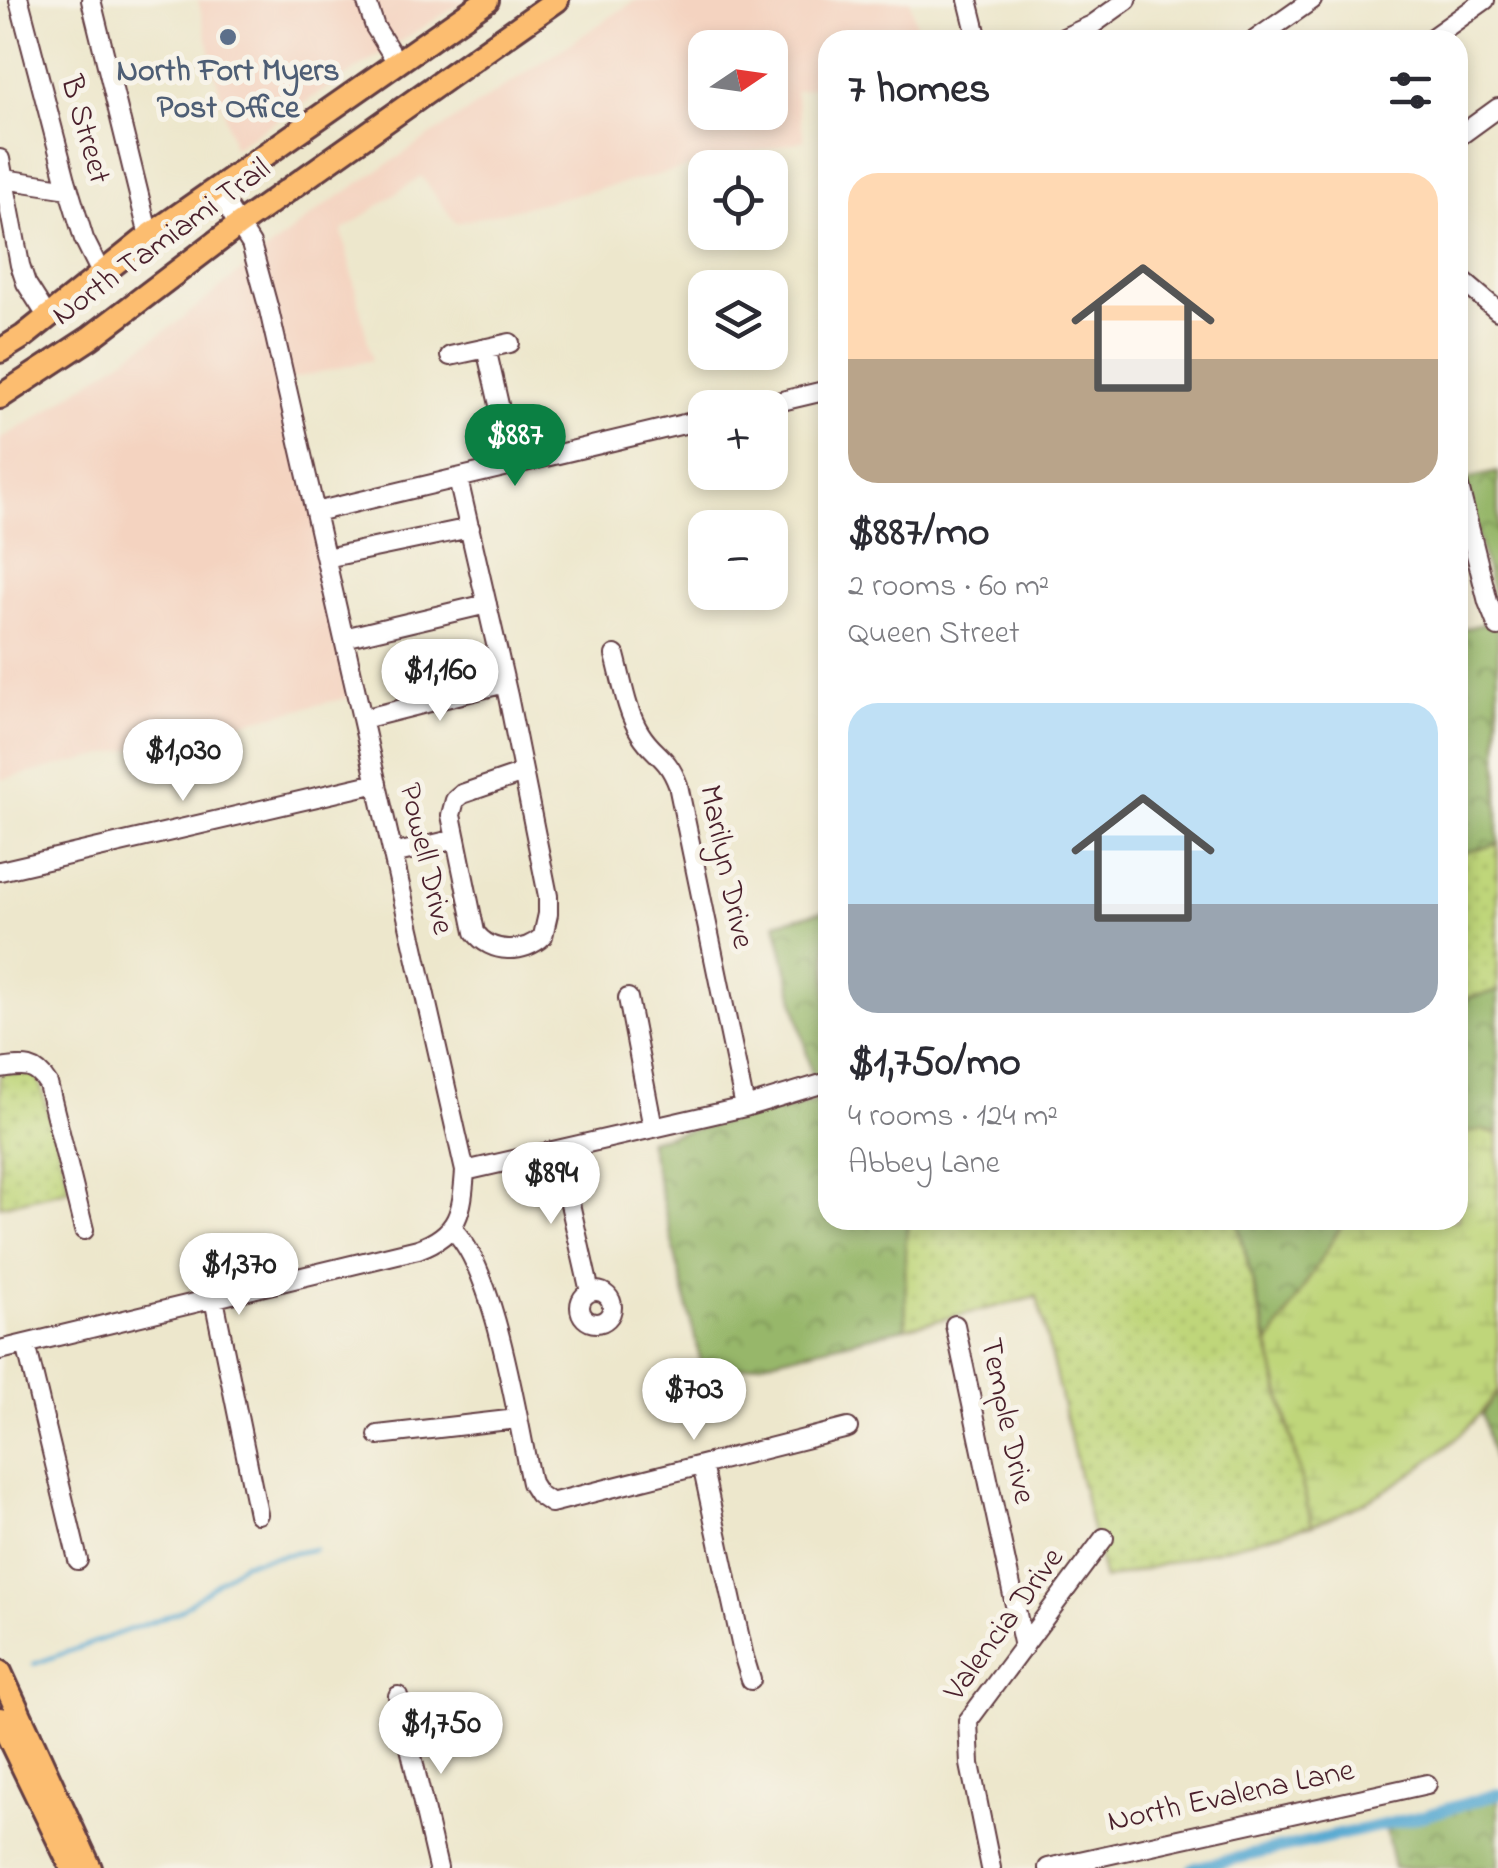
<!DOCTYPE html>
<html lang="en">
<head>
<meta charset="utf-8">
<style>
  body { margin:0; font-family:"Indie Flower",sans-serif; background:#f7f7f7; color:#2b2b33; height:100vh; display:flex; flex-direction:column; font-size:38px; white-space:nowrap }
  * { box-sizing:border-box; margin:0 }
  p { font-size:32px; color:#7c7c81 }
  .icon { flex:none; width:55px; height:55px; fill:none; stroke:currentColor; stroke-width:2; stroke-linecap:round; stroke-linejoin:round }
  .map { position:relative; flex:1; overflow:hidden }
  .drawer { position:absolute; left:818px; top:30px; width:650px; height:1200px; display:flex; flex-direction:column; background:#fff; border-radius:30px; box-shadow:0 5px 15px #0003 }
  .drawer>* { flex:none }
  .needle { width:65px; rotate:77deg }
  .controls { position:absolute; left:688px; top:30px; display:grid; gap:20px }
  .controls a { display:grid; place-items:center; width:100px; height:100px; border-radius:20px; background:#fff; box-shadow:0 5px 15px #0003; font-size:50px }
  .price { position:absolute; translate:-50% -85px; padding:0 22px; border-radius:35px; background:#fff; color:#222; font-size:32px; line-height:65px; filter:drop-shadow(0 2px 5px #0008) }
  .price::after { content:''; position:absolute; left:50%; top:60px; width:30px; height:22px; margin-left:-15px; background:inherit; clip-path:polygon(0 0,100% 0,50% 100%) }
  .price.selected { background:#0b8043; color:#fff }
  ul { padding:0; list-style:none }
  li { display:grid; align-content:center; gap:20px; height:530px; padding:0 30px }
  li span { display:grid; place-items:center; height:310px; border-radius:30px; color:#555 }
  li>.icon { margin-inline-start:auto }
  span .icon { width:180px; height:180px; fill:#fffc; stroke-width:1 }
  li b { font-size:42px }
  h2 { display:flex; justify-content:space-between; align-items:center; height:120px; padding:0 30px; font-size:42px }
  .map>svg:first-child { display:block }
  .built { fill:#f4d3c0; fill-rule:evenodd }
  .grass { fill:url(#grass-dots); stroke:#847a52; stroke-width:2.5 }
  .forest { fill:url(#forest-crowns); stroke:#706b4a; stroke-width:2.5 }
  .wetland { fill:url(#wetland-marsh); stroke:#847a52; stroke-width:2.5 }
  .lines { fill:none; stroke-linecap:round; stroke-linejoin:round }
  .stream { stroke:#56a9d1; stroke-width:4 }
  .canal { stroke:#56a9d1; stroke-width:12 }
  .minor-casing { stroke:#623d43; stroke-width:22 }
  .major-casing { stroke:#623d43; stroke-width:28 }
  .minor { stroke:#fff; stroke-width:18 }
  .major { stroke:#fcbd6f; stroke-width:22 }
  .service-dot { fill:#5c6f8a; stroke:#f7f3e8; stroke-width:4 }
  .labels { text-anchor:middle; dominant-baseline:central; stroke-width:10; stroke-linejoin:round; paint-order:stroke }
  .service-label { font-size:32px; font-weight:bold; fill:#4e5e75; stroke:#f7f3e8 }
  .street-label { font-size:32px; fill:#4a1f2b; stroke:#f7f3e8 }
</style>
</head>
<body>
<div class="map">
<svg width="1498" height="1868" viewBox="0 0 1498 1868">
  <defs>
    <pattern id="grass-dots" width="8" height="8" patternUnits="userSpaceOnUse" patternTransform="scale(2.5)"><rect width="8" height="8" fill="#bfd67a"/><path d="M2 2h.1M6 6h.1" fill="none" stroke="#a6b76a" stroke-width="1.8" stroke-linecap="round"/></pattern>
    <pattern id="forest-crowns" width="20" height="18" patternUnits="userSpaceOnUse" patternTransform="scale(2.5)"><rect width="20" height="18" fill="#97b76a"/><path d="M2 6a3 3 0 1 1 6 0M12 15a3 3 0 1 1 6 0" fill="none" stroke="#7d9457"/></pattern>
    <pattern id="wetland-marsh" width="20" height="14" patternUnits="userSpaceOnUse" patternTransform="scale(2.5)"><rect width="20" height="14" fill="#bfd67a"/><path d="M1 5h8M5 5V1M11 12h8M15 12V8" fill="none" stroke="#a6b76a"/></pattern>
  </defs>
  <rect width="100%" height="100%" fill="#f7f3e8"/>
  <filter id="ink" filterUnits="userSpaceOnUse"><feTurbulence type="fractalNoise" baseFrequency=".01" numOctaves="2"/><feDisplacementMap in="SourceGraphic" scale="20" xChannelSelector="R" yChannelSelector="G"/><feConvolveMatrix kernelMatrix="1 2 1 2 8 2 1 2 1" color-interpolation-filters="sRGB"/></filter>
  <filter id="wash" filterUnits="userSpaceOnUse"><feTurbulence type="fractalNoise" baseFrequency=".0048" numOctaves="4" result="noise"/><feDisplacementMap in="SourceGraphic" scale="40" xChannelSelector="R" yChannelSelector="G"/><feGaussianBlur stdDeviation="2.25" result="paint"/><feColorMatrix in="noise" values="0 0 0 0 0 0 0 0 0 0 0 0 0 0 0 0 0 1.4 0 .05"/><feComposite in="paint" operator="in"/></filter>
  <g filter="url(#wash)">
    <rect width="100%" height="100%" fill="#ede7cc"/>
    <path class="built" d="M198,0H466L233,148Z
      M636,0H910L920,40H828L827,84L795,91L805,140L456,223L421,176L342,231L372,360L287,380L350,697L0,780V439L32,421L175,324L320,209ZM705,48H770V112H705Z"/>
    <path class="grass" d="M1498,844V991L1458,1000V854Z
      M16,1071L38,1077L70,1189L0,1206V1074Z
      M909,1220H1237L1312,1525L1104,1580L1037,1297L905,1328C908,1291 901,1256 909,1220Z"/>
    <path class="forest" d="M1498,472V613L1463,480Z
      M1495,621L1498,635V844L1458,854V630Z
      M827,910L828,1220H909C901,1256 908,1291 905,1328L704,1376L648,1140L818,1101L776,923Z
      M1498,991V1134L1482,1130L1458,1134V1000Z
      M1237,1220H1345L1269,1344Z
      M1498,1390V1479L1482,1414Z
      M1498,1799V1868H1394L1385,1824Z"/>
    <path class="wetland" d="M1482,1130L1498,1134V1390C1459,1449 1378,1502 1312,1525L1269,1344L1345,1220H1458V1134Z"/>
    <g class="lines">
      <path class="stream" d="M34,1664L178,1612L243,1563L315,1549"/>
      <path class="canal" d="M1193,1868L1423,1816L1498,1794"/>
    </g>
  </g>
  <g filter="url(#ink)">
    <g class="lines">
      <g class="minor-casing">
        <path id="minor" d="M19,0L66,180L84,239L101,273
          M91,0L149,236
          M366,0L375,27L398,64
          M968,0L978,40
          M1059,40L1092,25L1127,0
          M1255,40L1312,0
          M1429,40L1485,0
          M1458,137L1498,108
          M0,159L20,265L26,283L47,316
          M4,179L69,189
          M1458,277L1498,311
          M486,348L513,466
          M450,356L510,343
          M752,408L828,390
          M458,479L508,696L548,896V914L543,936C525,954 490,954 475,932L451,815L455,800L462,794L523,773
          M1458,483L1488,602L1498,627
          M315,512L705,419
          M326,558L470,528
          M344,638L487,604
          M615,655C622,680 626,711 640,733C654,756 667,755 678,785L745,1107
          M363,719L505,683
          M393,854L456,839
          M0,871L377,783
          M628,998L653,1128
          M0,1069C23,1066 35,1063 48,1084L84,1230
          M558,1151L590,1292
          M465,1171L745,1107L828,1082
          M452,1229C495,1266 518,1424 531,1483L538,1494L551,1503L848,1428
          M580 1307a16 16 0 1 1 32 0a16 16 0 1 1-32 0Z
          M214,1299L258,1514
          M955,1325L1024,1647
          M26,1344L78,1560
          M0,1350L418,1249C460,1234 462,1211 465,1171L269,310L251,244L217,191
          M378,1435L517,1419
          M702,1465L744,1657L751,1680
          M398,1696L438,1868
          M991,1868L970,1764L968,1721L1104,1538
          M1048,1868L1427,1784"/>
      </g>
      <g class="major-casing">
        <path id="major" d="M0,351L24,336L149,236L487,0
          M0,397L90,338L240,224L557,0
          M0,1672L90,1868
          M0,1719L72,1868"/>
      </g>
      <use href="#minor" class="minor"/>
      <use href="#major" class="major"/>
    </g>
  </g>
  <circle class="service-dot" cx="228" cy="37" r="10"/>
  <g class="labels">
    <g class="service-label">
      <text x="228" y="72">North Fort Myers<tspan x="228" dy="37">Post Office</tspan></text>
    </g>
    <g class="street-label">
      <text transform="translate(84 130) rotate(74)">B Street</text>
      <text transform="translate(162 243) rotate(-36)">North Tamiami Trail</text>
      <text transform="translate(425 859) rotate(77)">Powell Drive</text>
      <text transform="translate(725 867) rotate(78)">Marilyn Drive</text>
      <text transform="translate(1006 1421) rotate(78)">Temple Drive</text>
      <text transform="translate(1005 1625) rotate(-54)">Valencia Drive</text>
      <text transform="translate(1231 1797) rotate(-12)">North Evalena Lane</text>
    </g>
  </g>
</svg>
<div class="controls">
<a><svg class="needle" viewBox="-14 -14 28 28"><path d="M0-13l5 13h-10z" fill="#e53935"/><path d="M0 13l5-13h-10z" fill="#7c7c81"/></svg></a>
<a><svg class="icon" aria-label="locate" viewBox="0 0 24 24"><circle cx="12" cy="12" r="6"/><path d="M12 2v4M12 18v4M2 12h4M18 12h4"/></svg></a>
<a><svg class="icon" aria-label="layers" viewBox="0 0 24 24"><path d="M12 4l9 5-9 5-9-5zM3 14l9 5 9-5"/></svg></a>
<a>+</a>
<a>−</a>
</div>
<b class="price selected" style="left:515px;top:489px">$887</b>
<b class="price" style="left:440px;top:724px">$1,160</b>
<b class="price" style="left:183px;top:804px">$1,030</b>
<b class="price" style="left:551px;top:1227px">$894</b>
<b class="price" style="left:239px;top:1318px">$1,370</b>
<b class="price" style="left:694px;top:1443px">$703</b>
<b class="price" style="left:441px;top:1777px">$1,750</b>
<section class="drawer">
<h2>7 homes<svg class="icon" aria-label="filters" viewBox="0 0 24 24"><path d="M4 7h16M4 17h16"/><circle cx="9" cy="7" r="2"/><circle cx="15" cy="17" r="2"/></svg></h2>
<ul>
<li><span style="background:linear-gradient(#ffd9b3 60%,#b9a48a 0)"><svg class="icon" aria-label="home" viewBox="0 0 24 24"><path d="M3 11l9-7 9 7M6 9v11h12V9"/></svg></span><div><b>$887/mo</b><p>2 rooms · 60 m²</p><p>Queen Street</p></div></li>
<li><span style="background:linear-gradient(#bfe0f5 65%,#9aa5b1 0)"><svg class="icon" aria-label="home" viewBox="0 0 24 24"><path d="M3 11l9-7 9 7M6 9v11h12V9"/></svg></span><div><b>$1,750/mo</b><p>4 rooms · 124 m²</p><p>Abbey Lane</p></div></li>
</ul>
</section>
</div>
</body>
</html>
